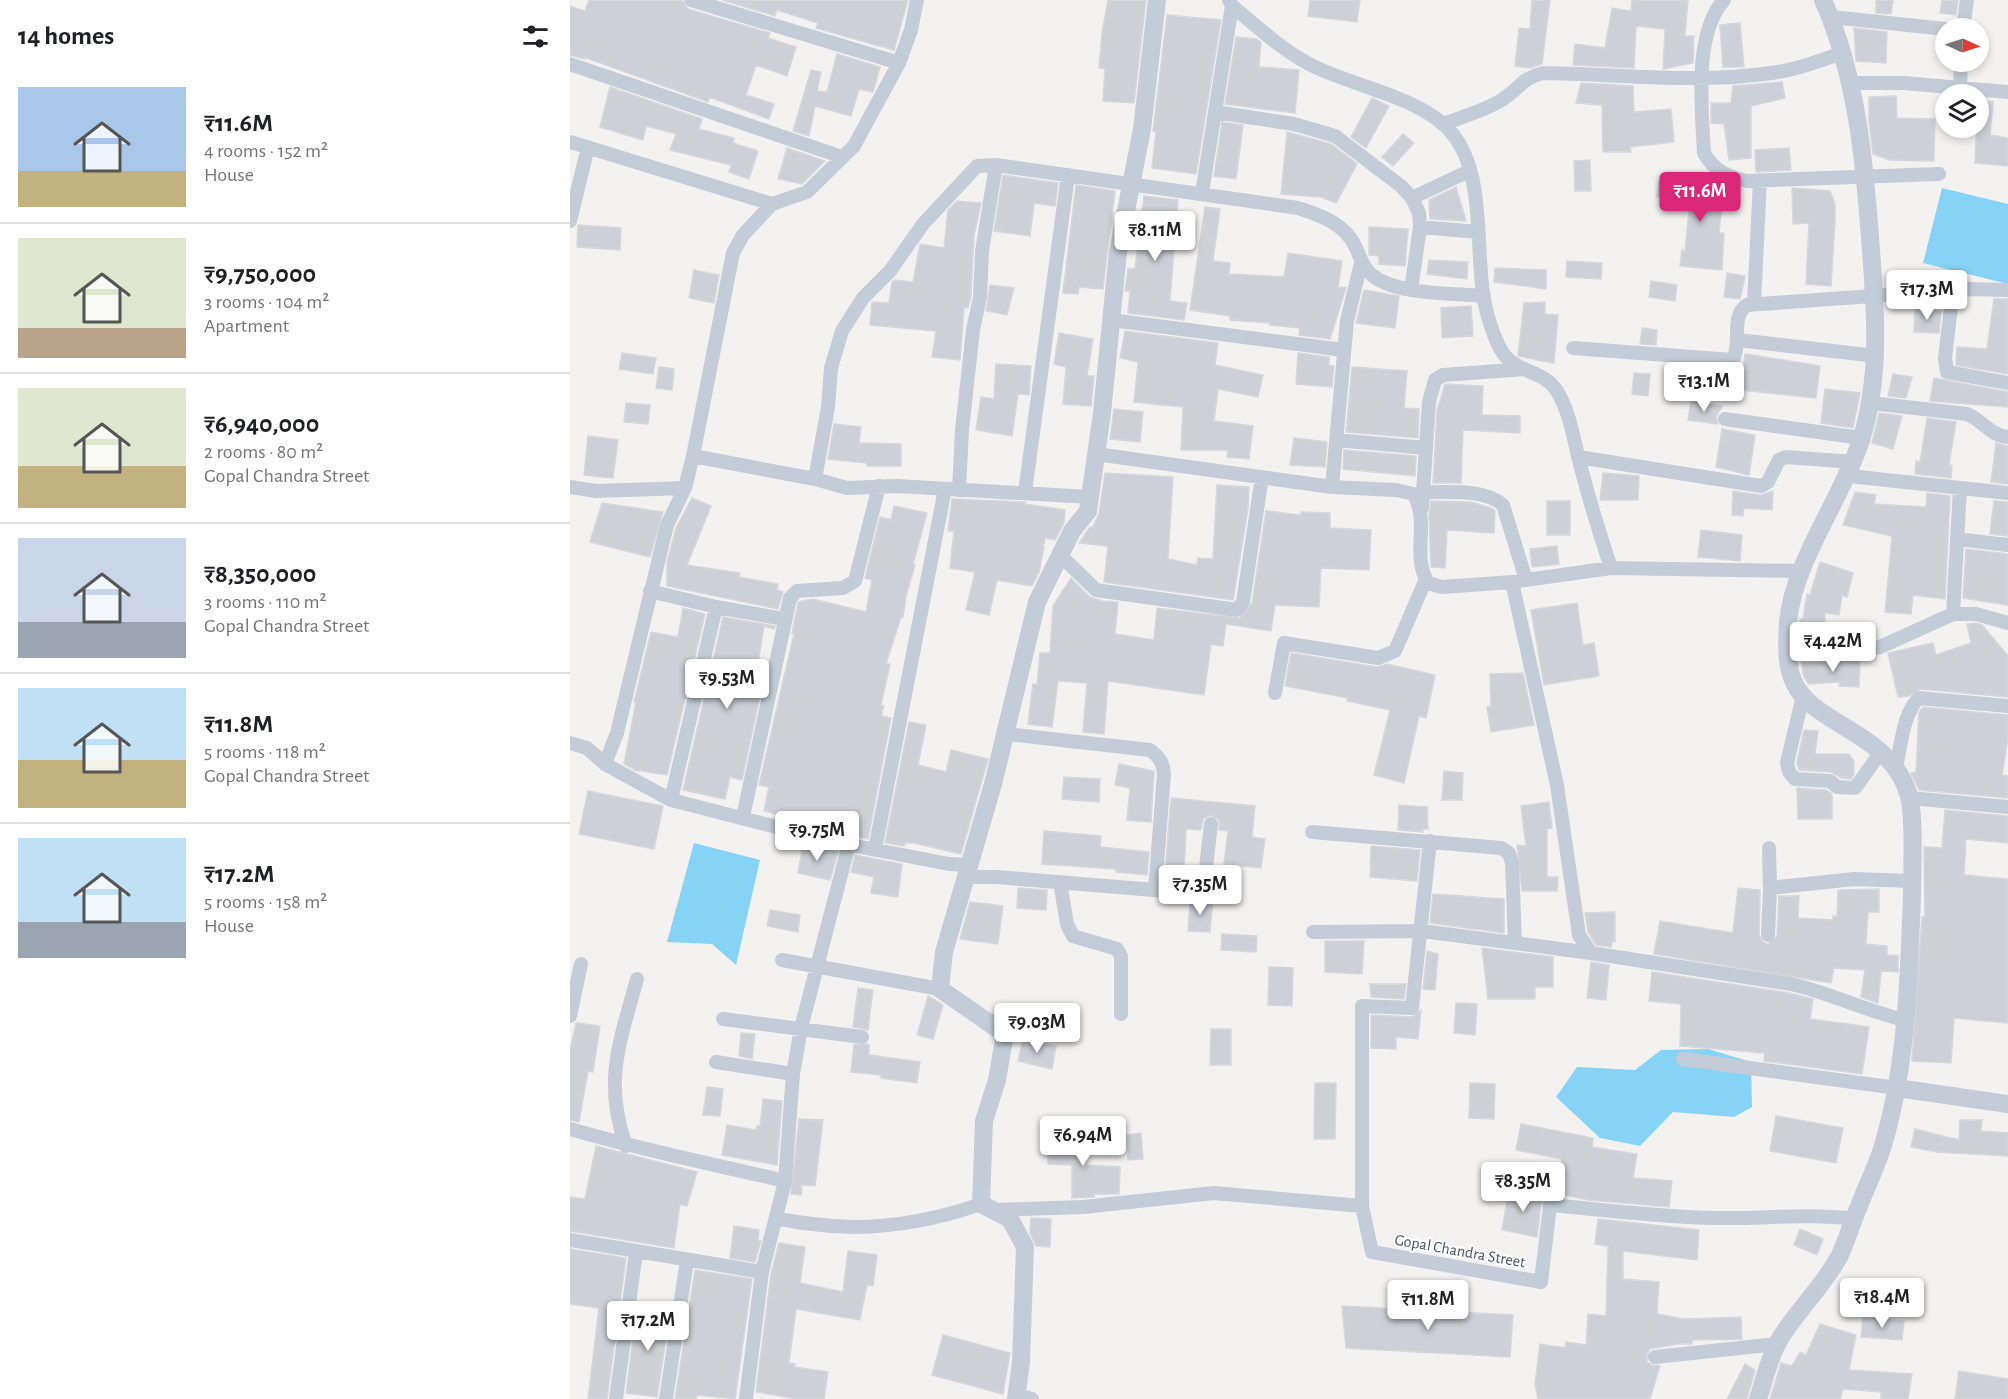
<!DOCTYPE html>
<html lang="en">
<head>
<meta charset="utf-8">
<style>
  body { margin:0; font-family:"Alegreya Sans",sans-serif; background:#f2f2f2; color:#202124; height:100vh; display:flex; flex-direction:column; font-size:22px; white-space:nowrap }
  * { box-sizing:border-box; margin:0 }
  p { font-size:20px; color:#757577 }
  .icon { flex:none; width:33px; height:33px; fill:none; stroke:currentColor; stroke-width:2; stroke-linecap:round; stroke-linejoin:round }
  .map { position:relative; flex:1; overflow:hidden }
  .panel { display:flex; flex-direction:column; background:#fff; width:570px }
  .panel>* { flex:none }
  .needle { width:39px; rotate:93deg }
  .controls { position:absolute; left:1365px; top:18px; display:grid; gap:12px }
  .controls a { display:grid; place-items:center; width:54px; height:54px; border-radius:50%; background:#fff; box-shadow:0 3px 9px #0003; font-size:30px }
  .price { position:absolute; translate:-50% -51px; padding:0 14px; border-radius:6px; background:#fff; color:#222; font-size:20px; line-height:39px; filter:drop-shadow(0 2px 3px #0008) }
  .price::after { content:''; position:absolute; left:50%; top:36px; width:18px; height:14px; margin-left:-9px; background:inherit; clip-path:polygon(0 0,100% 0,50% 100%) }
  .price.current { background:#db2777; color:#fff }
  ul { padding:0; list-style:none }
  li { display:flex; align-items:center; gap:18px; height:150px; padding:0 18px }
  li+li { border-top:2px solid #e0e0e0 }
  li span { display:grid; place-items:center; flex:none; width:168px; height:120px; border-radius:0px; color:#555 }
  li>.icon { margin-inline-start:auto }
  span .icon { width:72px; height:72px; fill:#fffc; stroke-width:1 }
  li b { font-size:26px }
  h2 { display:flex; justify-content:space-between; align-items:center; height:72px; padding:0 18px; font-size:26px }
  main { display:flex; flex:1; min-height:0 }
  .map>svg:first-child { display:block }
  .water { fill:#87d3f5 }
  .building { fill:#cdd0d7; stroke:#d5d7dd; stroke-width:1.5 }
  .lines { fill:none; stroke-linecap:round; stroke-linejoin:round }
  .minor { stroke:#c4ccd7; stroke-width:14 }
  .tertiary { stroke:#c4ccd7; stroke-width:18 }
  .labels { text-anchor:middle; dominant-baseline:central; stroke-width:4.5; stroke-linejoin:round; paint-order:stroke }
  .street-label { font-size:16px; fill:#475261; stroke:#fff }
</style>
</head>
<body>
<main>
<section class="panel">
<h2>14 homes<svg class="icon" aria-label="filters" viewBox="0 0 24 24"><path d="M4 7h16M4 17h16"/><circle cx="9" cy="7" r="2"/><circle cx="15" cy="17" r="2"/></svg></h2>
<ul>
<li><span style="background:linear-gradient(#a9c7e8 70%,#c2b280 0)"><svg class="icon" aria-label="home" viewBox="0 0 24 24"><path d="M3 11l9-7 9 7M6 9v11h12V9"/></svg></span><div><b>₹11.6M</b><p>4 rooms · 152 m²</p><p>House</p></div></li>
<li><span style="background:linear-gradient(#dfe7d0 75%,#b9a48a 0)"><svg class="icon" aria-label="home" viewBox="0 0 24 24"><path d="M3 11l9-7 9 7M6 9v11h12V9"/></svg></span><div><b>₹9,750,000</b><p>3 rooms · 104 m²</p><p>Apartment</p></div></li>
<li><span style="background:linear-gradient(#dfe7d0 65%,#c2b280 0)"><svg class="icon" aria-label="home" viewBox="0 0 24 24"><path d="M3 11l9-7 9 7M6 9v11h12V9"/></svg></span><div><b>₹6,940,000</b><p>2 rooms · 80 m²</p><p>Gopal Chandra Street</p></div></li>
<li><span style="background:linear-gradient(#c9d6e8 70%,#9aa5b1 0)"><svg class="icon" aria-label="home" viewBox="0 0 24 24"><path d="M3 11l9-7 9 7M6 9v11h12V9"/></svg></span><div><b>₹8,350,000</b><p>3 rooms · 110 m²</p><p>Gopal Chandra Street</p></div></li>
<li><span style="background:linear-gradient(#bfe0f5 60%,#c2b280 0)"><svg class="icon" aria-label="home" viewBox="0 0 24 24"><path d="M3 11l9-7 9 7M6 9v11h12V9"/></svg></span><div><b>₹11.8M</b><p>5 rooms · 118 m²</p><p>Gopal Chandra Street</p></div></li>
<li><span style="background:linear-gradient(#bfe0f5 70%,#9aa5b1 0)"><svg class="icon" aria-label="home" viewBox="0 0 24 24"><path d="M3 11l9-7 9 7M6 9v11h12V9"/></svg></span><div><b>₹17.2M</b><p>5 rooms · 158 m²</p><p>House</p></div></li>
</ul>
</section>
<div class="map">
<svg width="1438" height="1399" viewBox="0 0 1438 1399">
  <rect width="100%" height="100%" fill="#f4f2f1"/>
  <path class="water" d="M1372,188L1438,204V284L1353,263Z
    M124,843L190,860L166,965L142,944L97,942Z
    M1138,1049L1181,1062L1182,1107L1164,1117L1103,1112L1070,1146L1030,1138L986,1097L1007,1067L1065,1070L1091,1050Z"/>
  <path class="building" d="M19,0H112L118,9L200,33L198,38L226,47L217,76L186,65L176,95L204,104L199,119L139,97L138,102L14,57V59L0,55V6L15,11Z
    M152,0H338L324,50L246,28L248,23L207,10L205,16Z
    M538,0H576L564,103L533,101L535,69L529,68L532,33Z
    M740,0H790L787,22L738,16Z
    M962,0H980L972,64L960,68L945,66L949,28L960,29Z
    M1062,0H1118L1115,36H1124L1123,63L1093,69L1095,29L1066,26L1064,68L1003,65L1005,44L1035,48L1042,8L1061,11Z
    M1306,0H1323L1321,14L1306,13Z
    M1372,0H1388L1386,15L1370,13Z
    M597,15L651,20L626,174L582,168L586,131H583Z
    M1170,23L1174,67H1153L1150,25Z
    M1284,28L1317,32L1316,63L1286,61Z
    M666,37L687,39L691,42L689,67L729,70L725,113L655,104Z
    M267,54L310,67L303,92L289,89L281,116L245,106L239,136L223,131L241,70L251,72L247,91L257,92Z
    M1212,82L1215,98L1181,106V158L1159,160L1154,124L1141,123V103H1161L1163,86Z
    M1011,83L1063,86L1064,112L1101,109L1104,142L1060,147L1061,152H1033L1032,105L1006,103Z
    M40,87L132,119L129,129L164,138L163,143L188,151L179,179L159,172L161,165L100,150L106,134L76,126L73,140L30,127Z
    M1326,96L1327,118L1365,119L1364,161L1320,160L1303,154L1299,121V97Z
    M802,98L819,106L796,148L781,137Z
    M1408,100L1423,102L1420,135L1438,138V166L1405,163Z
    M652,122L673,125L666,179L644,176Z
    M717,132L761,144L787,164L766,203L751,197L711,194Z
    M833,134L844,143L823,166L812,157Z
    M217,148L255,161L232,184L208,179Z
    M1219,148L1221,170L1186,172L1185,150Z
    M1020,160L1021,191H1005L1004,161Z
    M433,175L488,183L485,206L464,203L460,236L424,231Z
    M1089,181L1154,187L1149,233H1154L1152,270L1110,266L1112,250L1115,251L1120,200L1087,197Z
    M506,185L545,191L533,289L509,287L508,294L493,293Z
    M886,187L896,221L860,219L859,200Z
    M1222,188L1260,191L1265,204V222L1261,286L1236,284L1239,223L1223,224Z
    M574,196L608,200L600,301L617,303L614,320L558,313L560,291H555L558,269H565Z
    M387,201L411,203L404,236L401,296L398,308L394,307L390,360L362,357L366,331L300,325L302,302L319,303L322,282L324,280L343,282L350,244L374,248L378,210Z
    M635,207L650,209L643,261L660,263L659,274L714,277L718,253L772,261L768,287L776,288L760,339L729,335L730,328L700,325V323L660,320V316L620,310Z
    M8,225L51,228L50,250L7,247Z
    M799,227L838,229L835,266L809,264V256L799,255Z
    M859,260L898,262L897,279L857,274Z
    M997,261L1032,263L1031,279L996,277Z
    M925,268L976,270V289L924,282Z
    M124,270L149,275L144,303L119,298Z
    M1157,273L1175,276L1170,299L1154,297Z
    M1081,281L1107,285L1105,301L1079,297Z
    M420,285L444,288L437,315L416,311Z
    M794,290L829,296L825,328L786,323Z
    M1424,299H1438V374L1386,365L1387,347L1417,349Z
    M975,302V314L988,315L984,363L948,356L954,303Z
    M901,306L903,336L872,338L871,308Z
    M1345,310L1371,311L1369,333L1344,332Z
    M1072,328L1087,330L1086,345L1070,344Z
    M555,331L648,343L645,365L693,375L688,397L648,389L644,421L683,426L679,459L657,457L658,450H611L613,407L564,402L568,362L550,358Z
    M489,333L523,339L517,376H524L521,406L493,404L496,367L484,364Z
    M52,353L86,358L83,374L49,369Z
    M728,353L759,357V365L764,366L762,387L726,384Z
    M1175,354L1250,366L1246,398L1171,390Z
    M426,364L461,366L459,395L448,394L442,436L406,430L411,397L424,399Z
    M89,367L104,369L102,390L86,388Z
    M782,367L837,371L834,408L849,409L848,438L776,432Z
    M1064,373L1080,374L1078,396L1062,394Z
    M1323,374L1342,377L1336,398L1318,396Z
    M1364,378L1438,392V407L1360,401Z
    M875,384L913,386L912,415L950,416V433L893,430L891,483H863L867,411Z
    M1255,389L1290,393L1283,428L1251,423Z
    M1121,401L1152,406L1146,417L1148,424L1118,420Z
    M56,403L80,405L78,424L54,422Z
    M544,409L573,412L570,442L540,439Z
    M1309,413L1332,416L1323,449L1302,443Z
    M1357,418L1386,422L1379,465H1382L1381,478L1345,474L1346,461L1350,462Z
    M264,424L291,427L289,443L331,444V466H297V463L258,459Z
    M1152,429L1185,435L1179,475L1146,467Z
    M18,436L48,440L43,478L14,475Z
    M724,438L757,442L755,467L720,465Z
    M1426,443L1438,446V484L1421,482Z
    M774,450L846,456L845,476L773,469Z
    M535,473L603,477L598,559L627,565L628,558L643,559L647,485L679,487L678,509L663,600L534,582L538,546L509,543L520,527H523L529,513Z
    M1033,473L1069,476L1068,500H1030Z
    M1163,491L1190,495L1203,491L1202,510L1174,508L1173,516L1162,515Z
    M1285,492L1306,495L1304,504L1356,507L1357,493L1380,496L1375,599L1343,595L1341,614L1315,612L1322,536L1273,525Z
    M122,498L141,506L117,565L170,573L169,577L208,584L207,590L213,592L208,609L97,586V562L106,528Z
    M382,499L455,502L454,504L495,510L494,523L485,540L475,538L474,544H471L474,547L469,572L462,586L427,580L419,615L396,610L405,572L380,568L384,531H378Z
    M861,501L901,502L921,508L925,511L924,533L877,530L875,568L861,567L859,515Z
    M977,501H1000V535H977Z
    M1424,501L1438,502V536L1420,534Z
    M32,503L93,512L80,557L20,542Z
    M324,506L357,513L343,564L345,565L336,596L333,617H331L316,664H320L311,705L314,706L311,716L321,718L298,839L253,830L255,821L212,811L211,815L194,811L199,787L189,785L224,634L222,633L228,602L243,599L296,612L302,580L295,578L310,517L321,520Z
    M696,511L731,515V512L760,513V528L801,530L799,570L751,568L749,607L705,605L701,631L656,624L653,646L641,644L634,695L538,681L534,734L513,732L517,683L488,681L482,727L458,724L463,684L467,685L470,653H480L483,606L501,578L520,597L532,601L548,602L545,634L584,640L587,608L670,618L682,603Z
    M1131,530L1172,535L1170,561L1128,557Z
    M987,546L989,564L962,567L960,549Z
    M1396,549L1438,554V605L1393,598Z
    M1250,562L1283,573L1277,597L1272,595L1269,615L1255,613L1254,641L1229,637L1230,619H1233L1237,594L1240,595Z
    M1007,603L1013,645L1024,643L1029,676L974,685L961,610Z
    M113,608L135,614L97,775L65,770L54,764L66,702H64L81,632L108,637Z
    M153,617L205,626L204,629L194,626L186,675L194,677L172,780L160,777L155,799L113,790Z
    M1405,623L1412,625L1438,656V697L1350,689L1339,696L1328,697L1318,653L1363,643L1366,655L1401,643L1397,624Z
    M721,653L807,667L817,664L865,675L856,718L849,716L834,783L804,775L820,710L777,701L778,698L715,686Z
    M1290,660L1289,687L1269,686L1270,682L1238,684L1233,674L1232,663Z
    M953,673L964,725L921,732L917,707L921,706L920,674Z
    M1353,707L1438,715V738L1432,775L1438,776V798L1349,790L1341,773L1346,772L1349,712Z
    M339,722L356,725L348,765L376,772L381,750L418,759L391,854L344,843H335L334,846L315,843Z
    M1234,730L1248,731L1245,754H1279L1284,761V774L1281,779L1271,778L1261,772L1229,770L1227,762Z
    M549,764L584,771L581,822L557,820L560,788L545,785Z
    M874,771L893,773L892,800H872Z
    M494,777L530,779L529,802L492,799Z
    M1227,788L1256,790L1262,794V819H1228Z
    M18,791L93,806L84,849L9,834Z
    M601,798L685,806L682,837L695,839L691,868L654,864L658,831L649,830V820L641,815L633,819L631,830L616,829L614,875L595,873Z
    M979,802L982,828L977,829V877H988L987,891H952L947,845L956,846L951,806Z
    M829,805L857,807L858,829H853V832L828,830Z
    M1375,810L1438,816V843L1396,839L1394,875L1438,879V1023L1384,1018L1381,1063L1342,1061L1352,917H1355L1354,847L1372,848Z
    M474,831L531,836L530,847L579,852L577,875L546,872V869L472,864Z
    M233,845L268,852L260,880L228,873Z
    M801,846L850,850L847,881L800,877Z
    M285,855L332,864L328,897L301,893L304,877L281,872Z
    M448,888L477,890L476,910L447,908Z
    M1168,888L1190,890L1189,935L1193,942L1198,944L1207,936L1209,896H1229L1228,918L1263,920V916L1267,917L1268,890L1309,889V912H1298L1296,944L1317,946V955L1328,956V972L1311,971L1308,1003L1291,997L1295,970L1264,968L1261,983L1084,954L1090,921L1163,933Z
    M863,894L934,899V933L860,923Z
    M643,898L640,932L618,931L620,902H636Z
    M400,902L433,906L428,944L390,939Z
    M200,910L230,915L228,932L197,926Z
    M1045,912V942H1042L1041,947L1026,945L1018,932L1015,913Z
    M652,934L687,936L686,952L651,950Z
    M755,941H794L792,974L755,972Z
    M912,948L983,957V987H965V999H918Z
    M857,951L868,954L865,990L853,989Z
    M1021,962L1039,965L1036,1000L1017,998Z
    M699,967L723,968L722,1006L698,1005Z
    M1082,972L1219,993L1243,999L1240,1019L1299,1027L1292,1074L1194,1061L1195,1053L1110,1046L1111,1004L1079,1001Z
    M800,984H836L834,999L801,997Z
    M288,988L303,990L298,1030L283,1027Z
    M358,996L373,1005L363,1039L347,1035Z
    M886,1003L907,1004L905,1035L884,1033Z
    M851,1010L848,1039L826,1037V1049L801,1048V1015L842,1017Z
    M6,1023L30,1026L23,1072L18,1071L9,1122L0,1120V1050Z
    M641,1029H661V1065H640Z
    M171,1033L185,1034L182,1059L169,1056Z
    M453,1039L486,1046L482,1069L448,1061Z
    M297,1044L299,1045V1055L350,1062L347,1083L311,1078V1075L281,1072L284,1045Z
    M745,1083H766L765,1139H744Z
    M900,1083L925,1084L924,1119L899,1118Z
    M137,1087L153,1089L150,1116L133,1115Z
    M193,1099L212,1101L207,1165L152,1155L157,1125L186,1130L187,1126H190Z
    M1206,1116L1273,1128L1266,1163L1200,1151Z
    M229,1119L253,1120L245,1186L232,1185L231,1195L221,1194Z
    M1390,1120H1412L1411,1131L1438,1133V1156L1367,1152L1341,1147L1345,1129L1389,1140Z
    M951,1124L1023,1138L1022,1147L1067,1154L1063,1178L1102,1181L1099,1207L1018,1200L985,1193L992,1159L946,1150Z
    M571,1133L573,1159L558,1160L556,1135Z
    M479,1135L517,1136L516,1165L550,1167L549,1194H524V1197L502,1198V1165L478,1164Z
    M26,1146L127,1172L117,1206L110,1204L104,1248L0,1231V1197L15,1199Z
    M939,1189L976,1197L971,1204L967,1237L932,1230Z
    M461,1218L481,1219L480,1247L466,1246L460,1233Z
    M1028,1219L1129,1230L1127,1260L1053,1251V1279L1089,1282L1087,1314L1114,1319L1171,1317L1172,1339L1122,1340V1344H1107L1080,1349L1077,1354V1362L1082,1365L1090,1366L1080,1399H968L965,1384L970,1344L995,1348L996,1342L1016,1345L1018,1314L1036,1316L1038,1246L1025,1244Z
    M164,1226L189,1230L188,1241H191L185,1262L160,1258Z
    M1230,1229L1253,1239L1247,1255L1224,1245Z
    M209,1243L235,1247L230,1283L273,1292L278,1251L307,1255L303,1286L297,1285L290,1320L226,1309L219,1363L225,1364L224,1367L258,1372L254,1399H228L186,1392L201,1274Z
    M0,1249L56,1258L37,1399H18L29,1308L0,1304Z
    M125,1270L182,1279L165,1399L127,1395L126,1399H105Z
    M772,1306L943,1315L940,1357L776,1348Z
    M67,1308L100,1313L87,1397L56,1393Z
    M1293,1317L1334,1321L1332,1340L1291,1337Z
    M1250,1324L1286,1335L1279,1370L1342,1374L1338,1399H1311V1392L1273,1389L1270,1399H1200L1211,1363L1222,1366L1230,1352L1236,1355Z
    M373,1335L440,1353L433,1394L362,1375Z
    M1175,1364L1185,1370L1177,1399H1157Z
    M1389,1371L1438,1379V1399H1385Z"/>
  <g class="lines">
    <path class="minor" d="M121,0L329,63
      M347,0L341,30L329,63L284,146L237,192L202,204L173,235L163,253L123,456L115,488L97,525L47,733L35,764L101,800L265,842L379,864L400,865
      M659,0L662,6C688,27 715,53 745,67C785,86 841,96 873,124C924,168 899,265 920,323C923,333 930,352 938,359C952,373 974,371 987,391C1001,414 1004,443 1011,468C1020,502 1030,535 1041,568
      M1154,0C1123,34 1132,110 1134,153C1144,171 1158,177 1177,181L1369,174
      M1261,17L1376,29
      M1393,28L1397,0
      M0,64L272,157
      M1280,83H1334L1438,92
      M1390,89L1391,62
      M645,112L724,124L765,136L831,186L842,198L849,213L850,227L841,290
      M873,124C892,117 913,111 930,101C949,90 951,78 973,73C1048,74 1127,84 1201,73C1226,70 1249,61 1272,53
      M0,142L202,204
      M632,193L662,6
      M842,198L899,171
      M0,221L18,147
      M850,227L908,232
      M1383,290L1375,358L1377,372L1438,383
      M1184,304L1190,180
      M541,320L774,350
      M1168,340L1306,356
      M1003,348L1163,360C1172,343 1160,316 1177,305L1399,289L1438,290
      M1301,403L1397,414C1412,420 1421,436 1438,437
      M1155,419L1291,438
      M766,440L856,448
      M526,454L762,487L826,490L844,494C860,526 841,554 858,583L872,587L942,582L1041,568L1232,571
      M123,456L245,479
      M1008,457L1191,486L1198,482L1209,460L1216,457L1284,462
      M1279,476L1438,493
      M0,487L26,491L115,488
      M762,487L777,321L791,263
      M389,490L392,430L403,330L410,297L412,251L426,165
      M455,492L498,175
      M853,492C878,493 913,488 933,505L956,580
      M520,497L327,486L277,488L245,479L258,407L261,368L272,331L293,298L320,271L353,224L407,166L426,165L728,208C750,215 776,224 786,248C791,259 792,266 802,275C826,295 883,293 914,296
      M852,508L859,402L865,380L873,375L955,369
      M1387,539L1438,545
      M490,555L526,590L667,610L673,602L692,477
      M942,582L987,785L1009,935L1021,953L1221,984C1260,993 1296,1011 1335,1020
      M80,591L146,607L214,619
      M1383,614L1390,488
      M1217,654L1283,652L1310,647L1383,614H1406L1438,623
      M705,693L714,643L808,658L825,651L856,579
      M1233,696L1217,763L1219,772L1225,779L1260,781L1267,787L1285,788L1311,752
      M437,734L580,750C590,758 593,762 594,774L585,890
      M0,743L17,748L35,764
      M1326,767C1331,746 1333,713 1349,698L1438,706
      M1340,798L1438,807
      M101,800L146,607
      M173,817L220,598L227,591L273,588L285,581L309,486
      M742,832L931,848L939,853L942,863L945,943
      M860,841L842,1008L792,1006V1206L802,1252L971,1282L980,1205C1036,1210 1090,1217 1146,1218C1194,1219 1234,1213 1284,1219
      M1199,848L1200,888L1284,879L1342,881
      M305,849L375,489
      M396,877H426L633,894L641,824
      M490,882L497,924L503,936L547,949L551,956V1014
      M743,932L852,931L1021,953
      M1198,935L1200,888
      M212,960L370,989
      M0,1016L11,964
      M153,1019L292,1037
      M1113,1059L1327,1088
      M146,1062L223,1074
      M0,1129C71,1150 143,1164 215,1181
      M56,1146C33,1081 50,1042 67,979
      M424,1210L513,1207L644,1193L792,1206
      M206,1219C219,1220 230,1223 243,1224C300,1232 356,1223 411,1204
      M0,1240L192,1272
      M1085,1357L1207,1344
      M447,1395L462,1399
      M46,1399L66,1252
      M96,1399L117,1260
      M176,1399L192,1272L215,1181L223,1074L231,1028L279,844"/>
    <path class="tertiary" d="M1327,1088L1438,1104
      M446,1399L451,1362L455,1247L440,1219L411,1204L414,1121L427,1080L435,1034L370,989L374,952L423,784L467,602L502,531L518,511L532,413L548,252L572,129L587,0
      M1188,1399C1194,1381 1199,1359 1208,1342C1226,1311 1254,1286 1270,1255C1277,1240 1282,1222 1289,1206C1297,1185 1308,1164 1314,1142C1337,1062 1339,978 1342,894C1342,869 1345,820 1339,796C1320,728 1236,726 1221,675C1216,659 1217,639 1218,622C1224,560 1272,499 1291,440C1312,373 1305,305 1300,237C1294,157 1286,74 1253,0"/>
  </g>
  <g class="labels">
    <g class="street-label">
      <text transform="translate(890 1251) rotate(10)">Gopal Chandra Street</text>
    </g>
  </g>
</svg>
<div class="controls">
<a><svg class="needle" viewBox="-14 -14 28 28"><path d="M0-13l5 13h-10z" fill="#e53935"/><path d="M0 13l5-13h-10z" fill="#757577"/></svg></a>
<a><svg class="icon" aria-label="layers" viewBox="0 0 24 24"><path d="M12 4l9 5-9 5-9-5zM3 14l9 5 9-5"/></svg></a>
</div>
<b class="price current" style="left:1130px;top:223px">₹11.6M</b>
<b class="price" style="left:585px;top:262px">₹8.11M</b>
<b class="price" style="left:1357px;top:321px">₹17.3M</b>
<b class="price" style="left:1134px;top:413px">₹13.1M</b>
<b class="price" style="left:1263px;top:673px">₹4.42M</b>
<b class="price" style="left:157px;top:710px">₹9.53M</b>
<b class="price" style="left:247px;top:862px">₹9.75M</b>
<b class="price" style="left:630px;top:916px">₹7.35M</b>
<b class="price" style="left:467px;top:1054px">₹9.03M</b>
<b class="price" style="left:513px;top:1167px">₹6.94M</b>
<b class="price" style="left:953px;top:1213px">₹8.35M</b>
<b class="price" style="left:1312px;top:1329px">₹18.4M</b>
<b class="price" style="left:858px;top:1331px">₹11.8M</b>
<b class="price" style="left:78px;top:1352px">₹17.2M</b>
</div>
</main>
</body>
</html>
